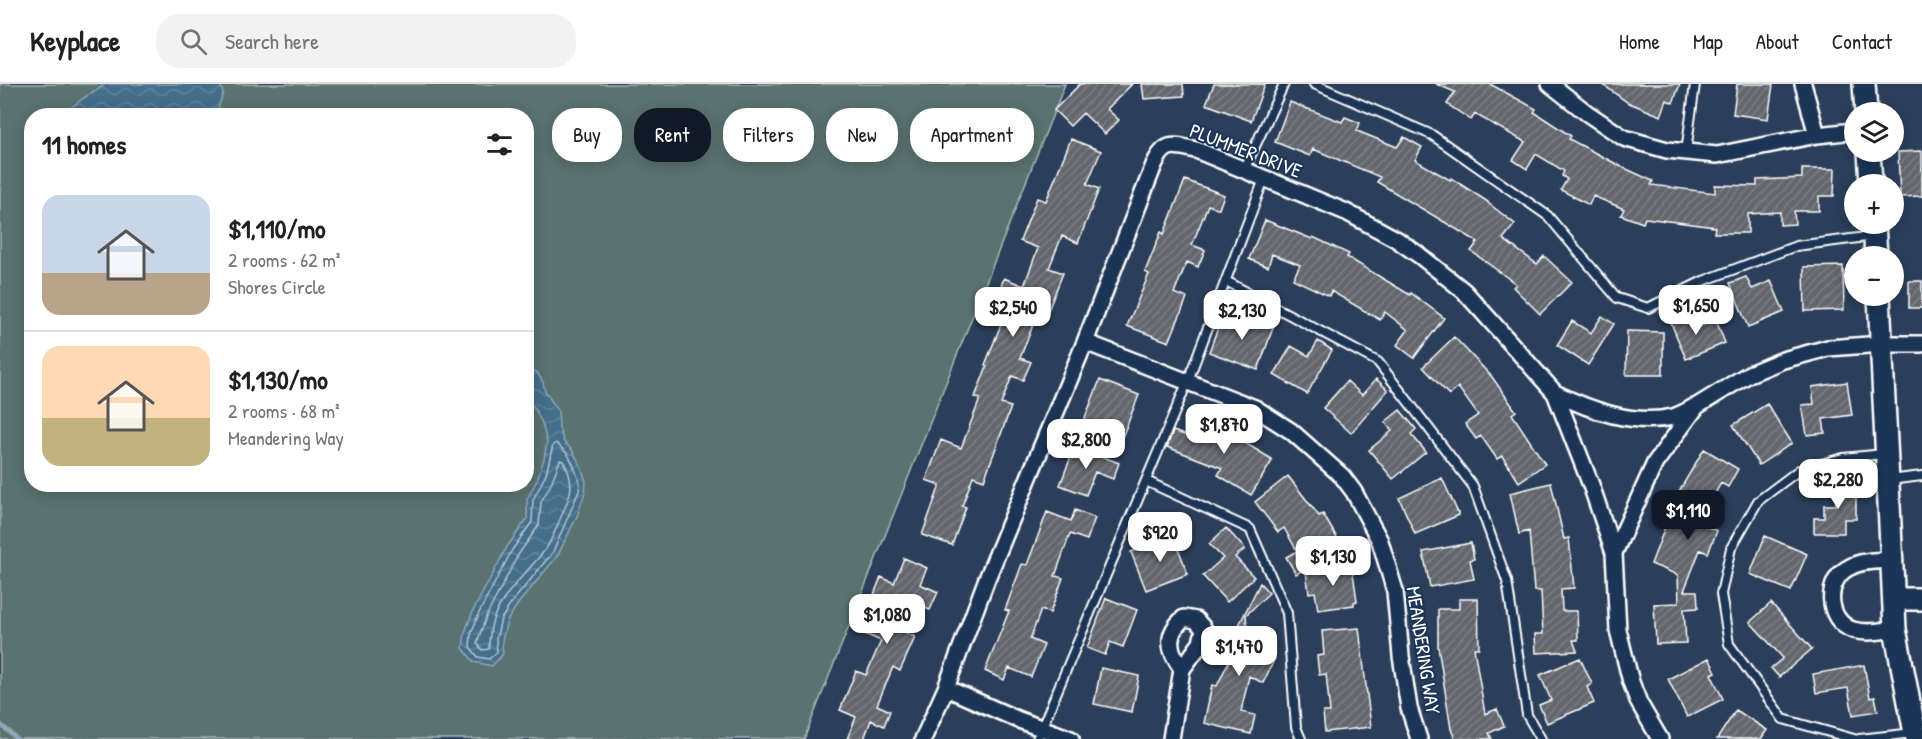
<!DOCTYPE html>
<html lang="en">
<head>
<meta charset="utf-8">
<style>
  body { margin:0; font-family:"Patrick Hand",sans-serif; background:#f2f2f2; color:#202124; height:100vh; display:flex; flex-direction:column; font-size:22px; white-space:nowrap }
  * { box-sizing:border-box; margin:0 }
  p { font-size:20px; color:#757577 }
  .icon { flex:none; width:33px; height:33px; fill:none; stroke:currentColor; stroke-width:2; stroke-linecap:round; stroke-linejoin:round }
  .map { position:relative; flex:1; overflow:hidden }
  .panel { position:absolute; left:24px; top:24px; width:510px; height:384px; display:flex; flex-direction:column; background:#fff; border-radius:24px; box-shadow:0 3px 15px #0003 }
  .panel>* { flex:none }
  .banner { position:absolute; left:552px; top:24px; width:570px; height:54px; display:flex; gap:12px }
  .controls { position:absolute; left:1844px; top:18px; display:grid; gap:12px }
  .controls a { display:grid; place-items:center; width:60px; height:60px; border-radius:50%; background:#fff; box-shadow:0 3px 15px #0003; font-size:30px }
  .price { position:absolute; translate:-50% -51px; padding:0 14px; border-radius:12px; background:#fff; color:#222; font-size:20px; line-height:39px; filter:drop-shadow(0 2px 3px #0008) }
  .price::after { content:''; position:absolute; left:50%; top:36px; width:18px; height:14px; margin-left:-9px; background:inherit; clip-path:polygon(0 0,100% 0,50% 100%) }
  .price.current { background:#111827; color:#fff }
  ul { padding:0; list-style:none }
  li { display:flex; align-items:center; gap:18px; height:150px; padding:0 18px }
  li+li { border-top:2px solid #e0e0e0 }
  li span { display:grid; place-items:center; flex:none; width:168px; height:120px; border-radius:18px; color:#555 }
  li>.icon { margin-inline-start:auto }
  span .icon { width:72px; height:72px; fill:#fffc; stroke-width:1 }
  li b { font-size:26px }
  h2 { display:flex; justify-content:space-between; align-items:center; height:72px; padding:0 18px; font-size:26px }
  .tag { padding:0 21px; border-radius:24px; background:#fff; box-shadow:0 3px 15px #0003; font-size:21px; line-height:54px }
  .tag.current { background:#111827; color:#fff }
  header { display:flex; align-items:center; gap:36px; box-sizing:border-box; height:84px; padding:0 30px; background:#fff; border-bottom:2px solid #e0e0e0 }
  header strong { font-size:28px }
  nav { display:flex; gap:33px; margin-inline-start:auto; font-size:21px }
  .search { width:420px; height:54px; background:#f2f2f2; display:flex; align-items:center; gap:15px; box-sizing:border-box; padding:0 21px; border-radius:24px; color:#757577; font-size:22px }
  .map>svg:first-child { display:block }
  .green { fill:#5a7370; stroke:#acb9b8; stroke-width:1.5; fill-rule:evenodd }
  .water { fill:url(#water-waves); stroke:#8fa8b9; stroke-width:1.5 }
  .lines { fill:none; stroke-linecap:round; stroke-linejoin:round }
  .shore { stroke:#b4c5d1; stroke-width:1.5 }
  .stream { stroke:#8fa8b9; stroke-width:4.5 }
  .building { fill:url(#building-hatch); stroke:#fff; stroke-width:1.5 }
  .lane-casing { stroke:#fff; stroke-width:12 }
  .street-casing { stroke:#fff; stroke-width:20 }
  .secondary-casing { stroke:#fff; stroke-width:26 }
  .lane { stroke:#1d3557; stroke-width:8 }
  .street { stroke:#1d3557; stroke-width:15 }
  .secondary { stroke:#1d3557; stroke-width:21 }
  .labels { text-anchor:middle; dominant-baseline:central; stroke-width:4.5; stroke-linejoin:round; paint-order:stroke }
  .street-label { font-size:20px; fill:#fff; stroke:#1d3557 }
</style>
</head>
<body>
<header>
<strong>Keyplace</strong>
<div class="search"><svg class="icon" aria-label="search" viewBox="0 0 24 24"><circle cx="10" cy="10" r="6"/><path d="M15 15l6 6"/></svg>Search here</div>
<nav><a>Home</a><a>Map</a><a>About</a><a>Contact</a></nav>
</header>
<div class="map">
<svg width="1922" height="655" viewBox="0 0 1922 655">
  <defs>
    <pattern id="water-waves" width="16" height="10" patternUnits="userSpaceOnUse" patternTransform="scale(1.5)"><rect width="16" height="10" fill="#446e8b"/><path d="M0 5q4-4 8 0t8 0" fill="none" stroke="#60849c"/></pattern>
    <pattern id="building-hatch" width="6" height="6" patternUnits="userSpaceOnUse" patternTransform="scale(1.5)"><rect width="6" height="6" fill="#63666d"/><path d="M-1 1l2-2M0 6l6-6M5 7l2-2" fill="none" stroke="#7a7d83"/></pattern>
  </defs>
  <rect width="100%" height="100%" fill="#2b3f5b"/>
  <filter id="ink" filterUnits="userSpaceOnUse"><feTurbulence type="fractalNoise" baseFrequency=".0167" numOctaves="2"/><feDisplacementMap in="SourceGraphic" scale="12" xChannelSelector="R" yChannelSelector="G"/><feConvolveMatrix kernelMatrix="1 2 1 2 8 2 1 2 1" color-interpolation-filters="sRGB"/></filter>
  <g filter="url(#ink)">
    <path class="green" d="M0,0H1065L804,655H0ZM32,32H526V400H32Z"/>
    <path class="water" d="M106,0H220L223,9L216,31H62L82,15Z
      M530,285L537,288L543,298L545,307L558,327L559,344L564,358L572,366L579,378L586,397L585,408L578,430L558,471L517,521L507,537L502,556L503,570L492,582L474,578L463,564L465,548L473,527L507,463L527,435V415L537,396L544,375L547,358L542,339L535,325L527,318V287Z"/>
    <g class="lines">
      <path class="shore" d="M556,359L567,369L573,380L580,399L579,407L553,468L513,517L501,535L496,555L497,568L489,575L478,573L470,563L471,550L479,529L512,466L532,438L533,416L546,390L553,361Z
        M560,376L563,377C576,399 571,411 561,433C556,444 552,457 545,466C529,486 503,510 494,533C490,543 489,554 489,565L482,566L477,559L486,533L518,471L539,441L541,418L550,402Z"/>
      <path class="stream" d="M0,640L17,655"/>
    </g>
    <path class="building" d="M1080,0H1132L1107,25L1119,36L1105,50L1083,29L1070,42L1054,26Z
      M1142,0H1183L1184,12L1144,15Z
      M1214,0H1265L1251,37L1206,20Z
      M1436,0H1490L1536,25L1534,28L1571,52L1569,55L1622,83L1653,97L1651,101L1715,109V101L1757,102V96L1802,94V85H1835L1834,112H1819V127H1794L1795,140L1780,141V128L1748,130V149H1714L1715,143L1645,134L1643,139L1621,131L1624,125L1593,112L1589,121L1561,106L1567,95L1562,92L1564,87L1536,70L1527,85L1513,76L1525,58L1475,30L1471,36L1447,20L1455,8Z
      M1602,0H1680L1673,19L1667,16L1661,32L1627,18Z
      M1737,0H1773L1768,35L1733,30Z
      M1290,18L1342,38L1345,33L1360,39L1357,47L1397,63L1404,53L1422,63L1415,76L1450,96L1451,94L1488,118V119L1515,140L1503,155L1537,180L1544,172L1572,198L1540,230L1513,203L1516,200L1471,167L1478,158L1377,98L1380,93L1313,65L1310,72L1275,58Z
      M1071,55L1101,67L1087,100L1099,105L1078,159L1062,152L1049,184L1063,189L1047,229L1039,226L1020,274L1031,278L1023,296L1012,292L1001,320L1011,323L984,396L973,392L962,422L966,423L952,461L922,451L940,401L926,396L941,356L961,364L980,315L975,313L987,282L985,281L1011,215L998,210L1004,194L1024,202L1038,164L1020,157L1037,114L1046,117Z
      M1922,67V112L1900,113L1898,68Z
      M1185,96L1224,111L1219,125L1208,121L1192,161L1205,166L1198,183L1187,178L1174,209L1187,214L1169,258L1127,242L1149,190L1145,188L1161,148L1164,150Z
      M1265,136L1312,155L1313,153L1349,170L1347,173L1410,211L1411,209L1444,234L1414,274L1397,261L1408,246L1385,228L1380,236L1331,207L1329,212L1293,195L1300,181L1272,170L1268,183L1249,175Z
      M1843,182L1844,226L1805,227L1804,183Z
      M1746,193L1752,205L1771,197L1784,228L1748,243L1730,199Z
      M1909,197H1922V224H1909Z
      M1685,228L1693,245L1716,236L1725,259L1686,275L1669,234Z
      M1222,232L1249,242L1252,234L1274,241L1258,286L1209,268Z
      M1602,232L1614,240L1588,281L1557,261L1572,237L1591,249Z
      M1627,247L1663,248V291H1626Z
      M1454,253L1492,293L1516,327L1512,330L1545,380L1519,398L1502,372L1497,375L1481,352L1476,355L1465,340L1478,331L1458,303L1449,311L1423,283Z
      M1318,257L1332,266L1307,310L1274,291L1291,262L1309,272Z
      M1376,295L1388,306L1351,349L1323,324L1347,297L1362,311Z
      M1100,296L1139,311L1121,356L1082,341Z
      M1847,298L1852,331L1823,335L1825,349L1807,351L1802,321L1814,320L1812,303Z
      M1767,320L1792,359L1759,381L1733,341Z
      M1400,326L1416,345L1411,350L1426,368L1393,395L1369,366L1392,347L1385,338Z
      M1192,338L1242,357L1270,374L1272,377L1251,411L1218,391L1222,384L1167,363L1173,347L1187,352Z
      M1075,362L1119,379L1113,395L1095,388L1086,411L1060,401Z
      M1704,365L1738,385L1728,403L1721,399L1698,439L1717,447L1708,469L1700,466L1684,507H1697L1698,524L1684,525L1686,559L1656,560L1654,520L1679,519L1678,491L1651,480L1678,409Z
      M1288,392L1319,432L1323,430L1343,464L1296,490L1286,473L1297,467L1284,444L1278,448L1255,418Z
      M1442,394L1459,431L1415,450L1399,414Z
      M1836,398L1856,399V435H1844V449H1814V434H1824V421H1836Z
      M1551,399L1564,455L1569,454L1574,504L1561,505L1562,527H1577L1578,556H1573L1577,567L1536,569L1535,550H1543L1541,507H1534L1529,447L1519,450L1510,409Z
      M1075,426L1095,434L1087,456L1070,450L1055,492L1063,494L1050,529L1041,526L1030,555L1044,561L1031,593L1009,584L1004,596L985,587L1009,527L1005,526L1022,480L1027,481L1047,428L1071,437Z
      M1226,444L1245,465L1235,473L1254,493L1227,518L1203,492L1223,474L1209,460Z
      M1173,451L1188,490L1146,506L1131,468Z
      M1765,452L1807,470L1791,507L1750,490Z
      M1471,459L1474,475L1470,476L1474,495L1430,503L1423,468Z
      M904,474L927,484L920,500L938,508L930,526L913,519L903,547L915,553L900,587L893,583L877,621L890,627L884,642L871,636L864,655H847L856,633L840,626L856,587L866,591L881,557L865,550L880,515L873,513L881,493L894,499Z
      M1352,482L1357,517L1354,518V521L1318,526L1315,508L1309,509L1306,488Z
      M1260,499L1269,509L1246,531L1248,553L1265,552L1258,566L1275,574L1263,599L1249,592L1241,628L1255,631L1251,650L1204,639L1212,601L1217,602L1236,562L1230,559Z
      M1106,514L1137,526L1123,563L1110,558L1105,571L1087,564Z
      M1459,515H1478L1479,564H1474L1485,630L1497,625L1504,642L1489,649L1492,655H1455L1451,645L1438,562V525H1459Z
      M1771,519L1812,565L1779,593L1771,584L1783,574L1750,538Z
      M1359,544L1371,643L1325,648L1323,628H1330L1326,590L1319,591L1317,572L1324,571L1322,547Z
      M1580,574L1592,600L1587,603L1594,619L1547,639L1539,621L1551,616L1540,591Z
      M1709,574L1716,588L1711,590L1723,615L1687,633L1668,595Z
      M1864,581L1870,614L1875,613L1878,627L1853,631L1848,604L1816,609L1813,590Z
      M1101,584L1139,592L1132,628L1094,620Z
      M1736,626L1767,646L1761,655H1717Z"/>
    <g class="lines">
      <g class="lane-casing">
        <path id="lane" d="M1314,0L1432,51L1548,132L1617,214L1648,224L1703,197L1796,162L1874,152
          M1686,68L1695,0
          M1244,86L1284,0
          M1226,197L1378,278L1473,402L1507,497L1527,631L1541,655
          M1889,396L1922,392
          M1146,397L1250,445L1287,529L1296,643L1301,655
          M1037,655L1187,299L1264,95
          M1854,655L1783,635L1729,560L1721,510L1731,464L1758,417L1799,386L1843,374L1884,370
          M1859,655L1914,649"/>
      </g>
      <g class="street-casing">
        <path id="street" d="M1550,0L1587,29L1624,54L1667,66L1717,71L1817,51L1854,47
          M1803,0L1817,51
          M1085,258L1255,324L1291,347L1342,392L1354,408L1380,457L1395,507L1401,572L1409,624L1419,655
          M1555,309C1590,326 1633,342 1673,333C1680,331 1688,326 1694,323
          M1892,476C1878,477 1862,476 1850,483C1824,495 1826,537 1853,546C1866,550 1882,547 1895,545
          M1184,534L1196,536L1204,545L1201,559L1182,585C1168,566 1165,550 1184,534Z
          M946,604L1019,636L1071,655
          M923,655L946,604L986,497L1085,258L1154,81C1165,57 1173,61 1196,66L1346,128L1396,155L1419,171L1464,207L1555,309L1591,401L1614,469
          M1171,655L1182,585
          M1660,655L1639,619L1631,598L1618,546L1614,469L1655,379L1697,322L1749,290L1783,276L1828,264L1882,260H1922"/>
      </g>
      <g class="secondary-casing">
        <path id="secondary" d="M1864,0L1866,28
          M1869,68L1871,100
          M1874,140L1876,172
          M1879,212L1895,545L1915,649L1918,655
          M1894,515H1922"/>
      </g>
      <use href="#lane" class="lane"/>
      <use href="#street" class="street"/>
      <use href="#secondary" class="secondary"/>
    </g>
  </g>
  <g class="labels">
    <g class="street-label">
      <text transform="translate(1246 66) rotate(21)">PLUMMER DRIVE</text>
      <text transform="translate(1424 566) rotate(81)">MEANDERING WAY</text>
    </g>
  </g>
</svg>
<div class="controls">
<a><svg class="icon" aria-label="layers" viewBox="0 0 24 24"><path d="M12 4l9 5-9 5-9-5zM3 14l9 5 9-5"/></svg></a>
<a>+</a>
<a>−</a>
</div>
<b class="price" style="left:1696px;top:252px">$1,650</b>
<b class="price" style="left:1013px;top:254px">$2,540</b>
<b class="price" style="left:1242px;top:257px">$2,130</b>
<b class="price" style="left:1224px;top:371px">$1,870</b>
<b class="price" style="left:1086px;top:386px">$2,800</b>
<b class="price" style="left:1838px;top:426px">$2,280</b>
<b class="price current" style="left:1688px;top:457px">$1,110</b>
<b class="price" style="left:1160px;top:479px">$920</b>
<b class="price" style="left:1333px;top:503px">$1,130</b>
<b class="price" style="left:887px;top:561px">$1,080</b>
<b class="price" style="left:1239px;top:593px">$1,470</b>
<div class="banner">
<a class="tag">Buy</a>
<a class="tag current">Rent</a>
<a class="tag">Filters</a>
<a class="tag">New</a>
<a class="tag">Apartment</a>
</div>
<section class="panel">
<h2>11 homes<svg class="icon" aria-label="filters" viewBox="0 0 24 24"><path d="M4 7h16M4 17h16"/><circle cx="9" cy="7" r="2"/><circle cx="15" cy="17" r="2"/></svg></h2>
<ul>
<li><span style="background:linear-gradient(#c9d6e8 65%,#b9a48a 0)"><svg class="icon" aria-label="home" viewBox="0 0 24 24"><path d="M3 11l9-7 9 7M6 9v11h12V9"/></svg></span><div><b>$1,110/mo</b><p>2 rooms · 62 m²</p><p>Shores Circle</p></div></li>
<li><span style="background:linear-gradient(#ffd9b3 60%,#c2b280 0)"><svg class="icon" aria-label="home" viewBox="0 0 24 24"><path d="M3 11l9-7 9 7M6 9v11h12V9"/></svg></span><div><b>$1,130/mo</b><p>2 rooms · 68 m²</p><p>Meandering Way</p></div></li>
</ul>
</section>
</div>
</body>
</html>
